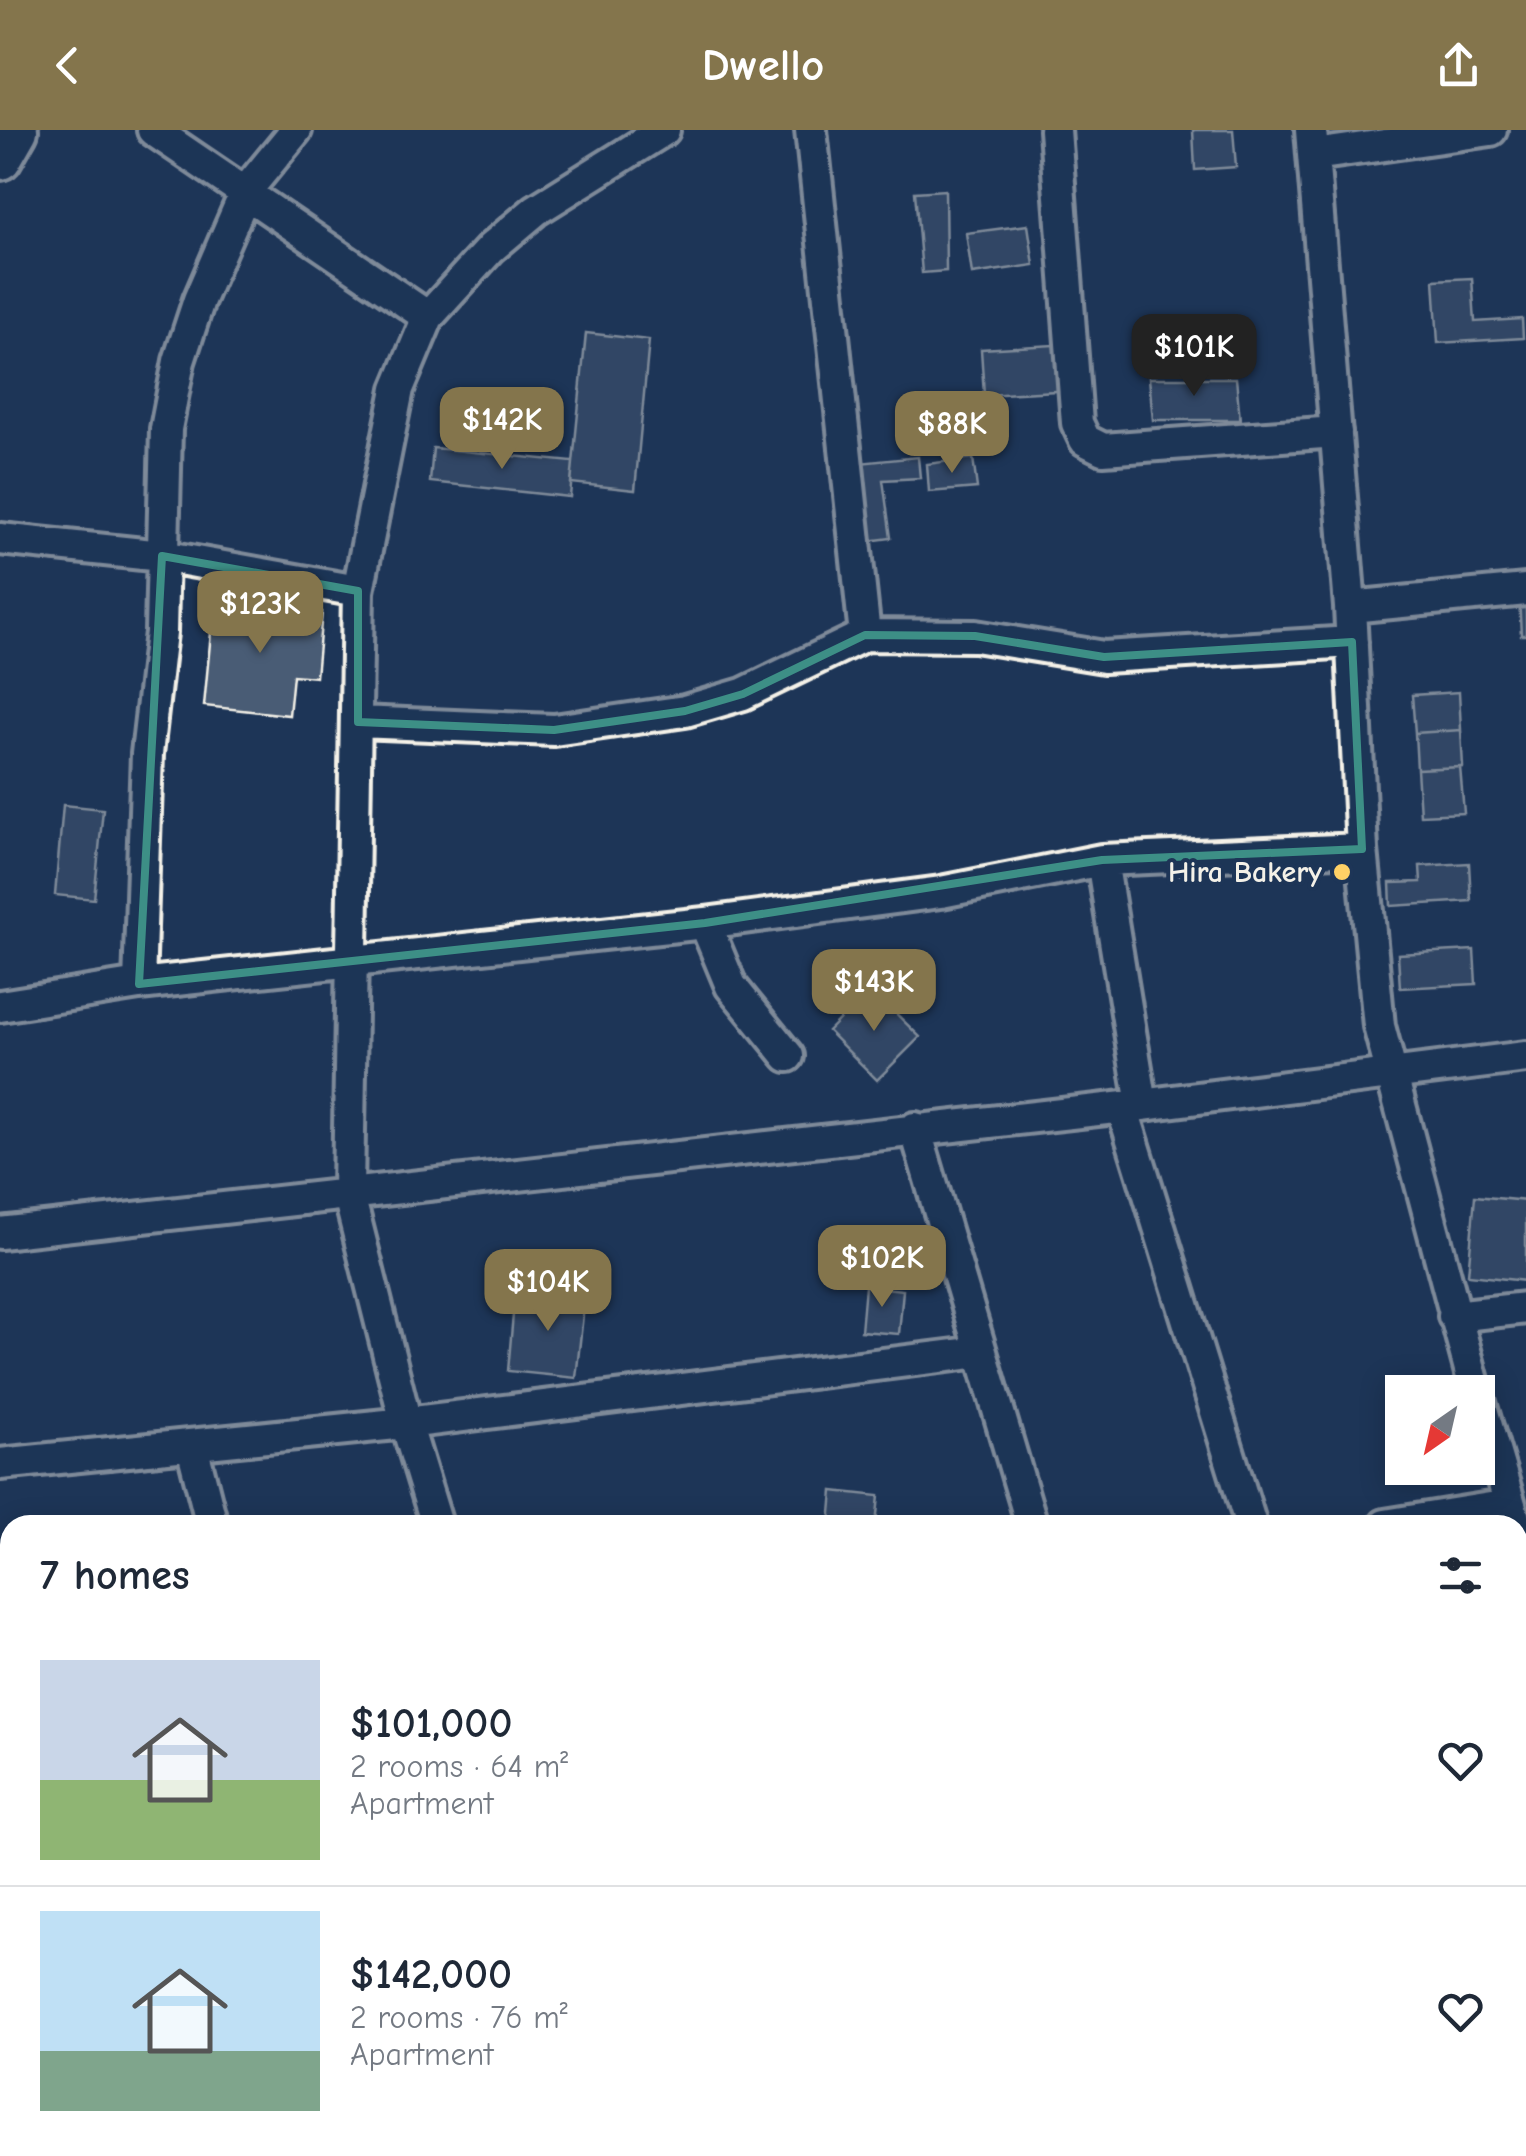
<!DOCTYPE html>
<html lang="en">
<head>
<meta charset="utf-8">
<style>
  body { margin:0; font-family:"Comic Neue",sans-serif; background:#f6f6f7; color:#1f2937; height:100vh; display:flex; flex-direction:column; font-size:38px; white-space:nowrap }
  * { box-sizing:border-box; margin:0 }
  p { font-size:32px; color:#747a83 }
  .icon { flex:none; width:55px; height:55px; fill:none; stroke:currentColor; stroke-width:2; stroke-linecap:round; stroke-linejoin:round }
  .map { position:relative; flex:1; overflow:hidden }
  .side { position:absolute; left:0px; top:1385px; width:1528px; height:642px; display:flex; flex-direction:column; background:#fff; border-radius:30px 30px 0 0; box-shadow:0 5px 25px #0003 }
  .side>* { flex:none }
  .needle { width:65px; rotate:214deg }
  .fabs { position:absolute; left:1385px; top:1245px; display:grid; gap:20px }
  .fabs a { display:grid; place-items:center; width:110px; height:110px; border-radius:0px; background:#fff; box-shadow:0 5px 25px #0003; font-size:50px }
  .price { position:absolute; translate:-50% -85px; padding:0 22px; border-radius:20px; background:#84754c; color:#fff; font-size:32px; line-height:65px; filter:drop-shadow(0 2px 5px #0008) }
  .price::after { content:''; position:absolute; left:50%; top:60px; width:30px; height:22px; margin-left:-15px; background:inherit; clip-path:polygon(0 0,100% 0,50% 100%) }
  .price.selected { background:#222; color:#fff }
  ul { padding:0; list-style:none }
  li { display:flex; align-items:center; gap:30px; height:250px; padding:0 40px }
  li+li { border-top:2px solid #e0e1e3 }
  li span { display:grid; place-items:center; flex:none; width:280px; height:200px; border-radius:0px; color:#555 }
  li>.icon { margin-inline-start:auto }
  span .icon { width:120px; height:120px; fill:#fffc; stroke-width:1 }
  li b { font-size:42px }
  h2 { display:flex; justify-content:space-between; align-items:center; height:120px; padding:0 40px; font-size:42px }
  header { display:flex; justify-content:space-between; align-items:center; height:130px; padding:0 40px; background:#84754c; color:#fff; font-size:45px; font-weight:700 }
  .map>svg:first-child { display:block }
  .building { fill:#485b74; stroke:#f4f1e8; stroke-width:2.5 }
  .lines { fill:none; stroke-linecap:round; stroke-linejoin:round }
  .minor-casing { stroke:#f4f1e8; stroke-width:38 }
  .secondary-casing { stroke:#f4f1e8; stroke-width:50 }
  .minor { stroke:#1d3557; stroke-width:30 }
  .secondary { stroke:#1d3557; stroke-width:42 }
  .marked { fill:none; stroke:#3d8f86; stroke-width:8; stroke-linejoin:round }
  .poi-dot { fill:#ffd166; stroke:#1d3557; stroke-width:4 }
  .labels { text-anchor:middle; dominant-baseline:central; stroke-width:8; stroke-linejoin:round; paint-order:stroke }
  .poi-label { font-size:30px; font-weight:bold; fill:#f4f1e8; stroke:#1d3557; text-anchor:end }
</style>
</head>
<body>
<header><svg class="icon" aria-label="back" viewBox="0 0 24 24"><path d="M15 5l-7 7 7 7"/></svg>Dwello<svg class="icon" aria-label="share" viewBox="0 0 24 24"><path d="M12 15V3M7 8l5-5 5 5M5 13v7h14v-7"/></svg></header>
<div class="map">
<svg width="1526" height="2026" viewBox="0 0 1526 2026">
  <rect width="100%" height="100%" fill="#1d3557"/>
  <filter id="ink" filterUnits="userSpaceOnUse"><feTurbulence type="fractalNoise" baseFrequency=".01" numOctaves="2"/><feDisplacementMap in="SourceGraphic" scale="20" xChannelSelector="R" yChannelSelector="G"/><feConvolveMatrix kernelMatrix="1 2 1 2 8 2 1 2 1" color-interpolation-filters="sRGB"/></filter>
  <g filter="url(#ink)">
    <path class="building" d="M1193,0H1233L1236,37L1195,40Z
      M945,60L946,141L922,143L915,62Z
      M1028,95L1034,135L972,144L966,103Z
      M1472,148L1475,192L1522,189L1523,208L1438,213L1434,150Z
      M586,203L649,210L635,360L571,353Z
      M1072,214L1075,260L984,265L981,219Z
      M1149,248H1236L1240,290H1153Z
      M433,318L573,332L570,367L430,352Z
      M918,327L920,348L883,350L891,408L860,412L849,334Z
      M973,328L977,358L929,362L927,334Z
      M1519,467H1526V505H1521Z
      M214,471L322,482L316,547L293,545L289,585L204,576Z
      M1459,562L1461,600L1415,603L1412,565Z
      M1461,600L1463,637L1417,639L1415,603Z
      M1460,637L1464,683L1420,685L1417,639Z
      M63,675L103,679L94,769L55,765Z
      M1469,733L1471,771L1391,776L1390,753L1421,752L1420,736Z
      M1474,820L1476,854L1400,858L1398,824Z
      M870,858L920,907L877,950L828,901Z
      M1475,1066L1526,1071V1151L1468,1145Z
      M547,1154L586,1158L576,1248L508,1241L514,1173L545,1176Z
      M865,1156L903,1160L899,1204L861,1201Z
      M833,1361L879,1366L876,1395H830Z"/>
    <g class="lines">
      <g class="minor-casing">
        <path id="minor" d="M153,0L428,187
          M811,0L865,505L975,506L1104,527L1352,512
          M1055,0L1077,293L1085,310L1103,319L1336,302
          M1311,0L1350,477L1362,719L1379,896L1476,1262
          M1314,25L1491,0
          M0,409L162,426L358,461
          M1350,477L1526,460
          M358,592L554,600L685,581L743,564L865,505
          M1102,730L1142,975
          M705,793L731,856L788,926
          M139,854L147,624L161,502L166,299L179,231L199,170L246,61L296,0
          M0,876L139,854L705,793L941,762L1102,730L1362,719
          M1122,977L1251,1395
          M915,998L1032,1395
          M0,1103L1142,975L1526,927
          M1454,1186L1526,1178
          M1478,1266L1516,1395
          M192,1316L212,1395
          M0,1334L406,1293L980,1222
          M437,1395L406,1293L348,1061L358,461L398,259L428,187L491,118L536,80L664,0
          M1385,1395L1509,1375
          M1518,1401L1526,1427
          M1518,1831L1526,1828
          M0,1973L10,1970
          M381,2018L383,2026
          M606,2018L608,2026
          M1215,2018L1218,2026
          M1439,2018L1441,2026
          M1117,2026L1139,2018"/>
      </g>
      <g class="secondary-casing">
        <path id="secondary" d="M0,28L16,0
          M0,1526L10,1561
          M140,2018L142,2026"/>
      </g>
      <use href="#minor" class="minor"/>
      <use href="#secondary" class="secondary"/>
    </g>
  </g>
  <path d="M0 0H1526V2026H0ZM162,426L358,461V592L554,600L685,581L743,564L865,505L975,506L1104,527L1352,512L1362,719L1102,730L705,793L139,854Z" fill="#1d3557" fill-opacity=".55" fill-rule="evenodd"/>
  <path class="marked" d="M162,426L358,461V592L554,600L685,581L743,564L865,505L975,506L1104,527L1352,512L1362,719L1102,730L705,793L139,854Z"/>
  <circle class="poi-dot" cx="1342" cy="742" r="10"/>
  <g class="labels">
    <g class="poi-label">
      <text x="1322" y="742">Hira Bakery</text>
    </g>
  </g>
</svg>
<div class="fabs">
<a><svg class="needle" viewBox="-14 -14 28 28"><path d="M0-13l5 13h-10z" fill="#e53935"/><path d="M0 13l5-13h-10z" fill="#747a83"/></svg></a>
</div>
<b class="price selected" style="left:1194px;top:269px">$101K</b>
<b class="price" style="left:502px;top:342px">$142K</b>
<b class="price" style="left:952px;top:346px">$88K</b>
<b class="price" style="left:260px;top:526px">$123K</b>
<b class="price" style="left:874px;top:904px">$143K</b>
<b class="price" style="left:882px;top:1180px">$102K</b>
<b class="price" style="left:548px;top:1204px">$104K</b>
<section class="side">
<h2>7 homes<svg class="icon" aria-label="filters" viewBox="0 0 24 24"><path d="M4 7h16M4 17h16"/><circle cx="9" cy="7" r="2"/><circle cx="15" cy="17" r="2"/></svg></h2>
<ul>
<li><span style="background:linear-gradient(#c9d6e8 60%,#8fb573 0)"><svg class="icon" aria-label="home" viewBox="0 0 24 24"><path d="M3 11l9-7 9 7M6 9v11h12V9"/></svg></span><div><b>$101,000</b><p>2 rooms · 64 m²</p><p>Apartment</p></div><svg class="icon" aria-label="heart" viewBox="0 0 24 24"><path d="M12 20l-8-8c-3-5 5-10 8-4 3-6 11-1 8 4z"/></svg></li>
<li><span style="background:linear-gradient(#bfe0f5 70%,#7fa58c 0)"><svg class="icon" aria-label="home" viewBox="0 0 24 24"><path d="M3 11l9-7 9 7M6 9v11h12V9"/></svg></span><div><b>$142,000</b><p>2 rooms · 76 m²</p><p>Apartment</p></div><svg class="icon" aria-label="heart" viewBox="0 0 24 24"><path d="M12 20l-8-8c-3-5 5-10 8-4 3-6 11-1 8 4z"/></svg></li>
</ul>
</section>
</div>
</body>
</html>
